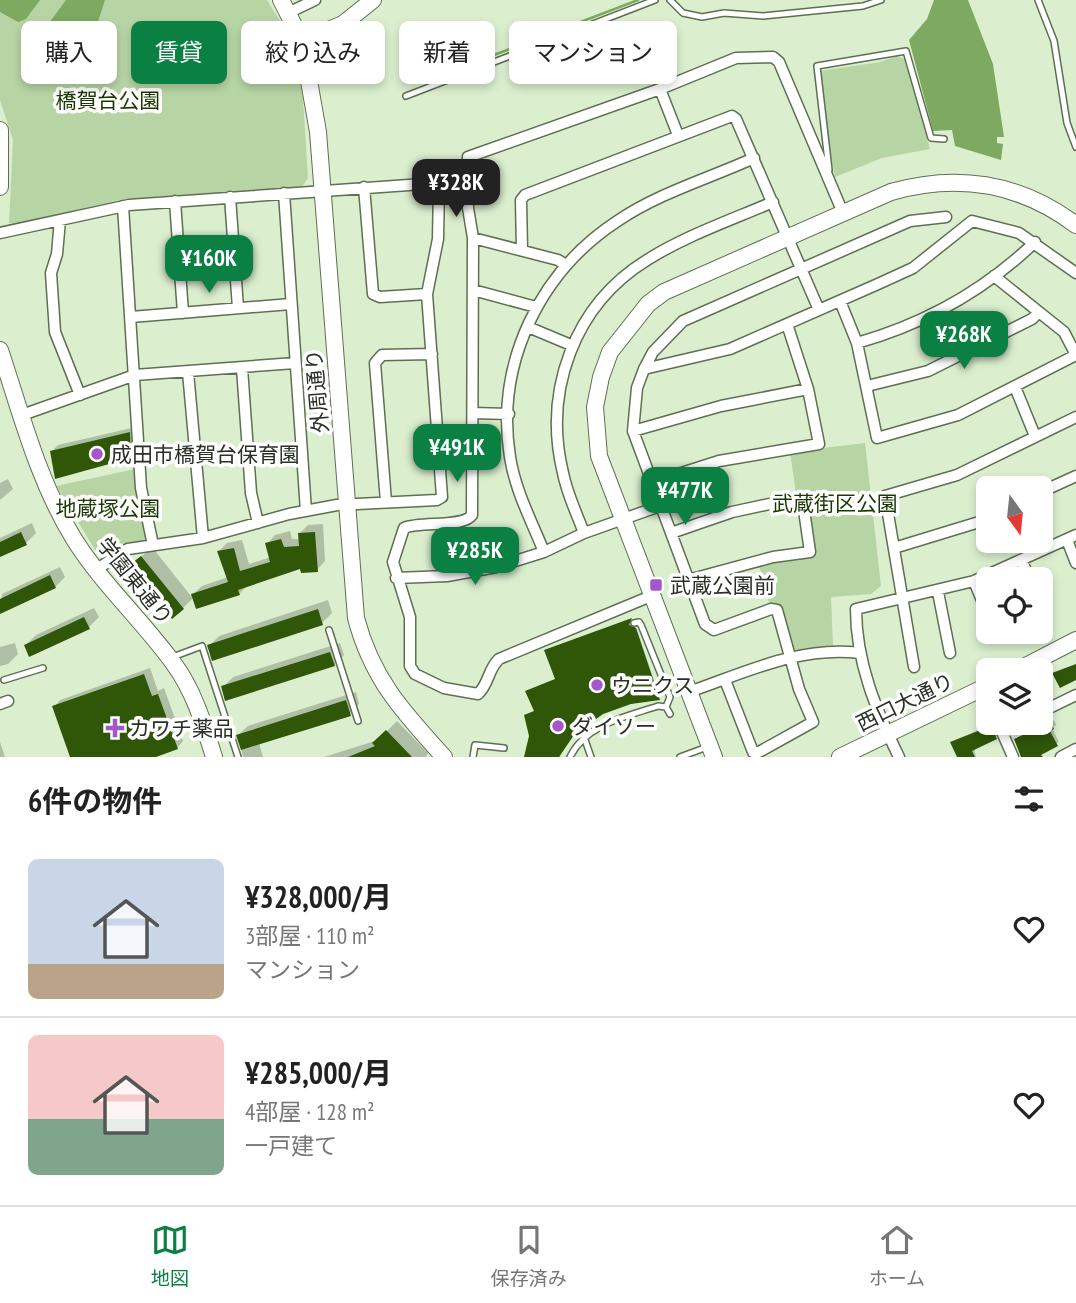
<!DOCTYPE html>
<html lang="ja">
<head>
<meta charset="utf-8">
<style>
  body { margin:0; font-family:"PT Sans Narrow","Noto Sans JP",sans-serif; background:#f6f6f6; color:#222; height:100vh; display:flex; flex-direction:column; font-size:26px; white-space:nowrap }
  * { box-sizing:border-box; margin:0 }
  p { font-size:23px; color:#767676 }
  .icon { flex:none; width:38px; height:38px; fill:none; stroke:currentColor; stroke-width:2; stroke-linecap:round; stroke-linejoin:round }
  .map { position:relative; height:757px; overflow:hidden }
  .details { display:flex; flex-direction:column; background:#fff; flex:1 }
  .details>* { flex:none }
  .hud { position:absolute; left:21px; top:21px; width:700px; height:63px; display:flex; gap:14px }
  .needle { width:46px; rotate:165deg }
  .tools { position:absolute; left:976px; top:476px; display:grid; gap:14px }
  .tools a { display:grid; place-items:center; width:77px; height:77px; border-radius:10px; background:#fff; box-shadow:0 4px 10px #0003; font-size:35px }
  .price { position:absolute; translate:-50% -60px; padding:0 16px; border-radius:14px; background:#0b8043; color:#fff; font-size:23px; line-height:46px; filter:drop-shadow(0 2px 4px #0008) }
  .price::after { content:''; position:absolute; left:50%; top:42px; width:21px; height:16px; margin-left:-10px; background:inherit; clip-path:polygon(0 0,100% 0,50% 100%) }
  .price.on { background:#222; color:#fff }
  ul { padding:0; list-style:none }
  li { display:flex; align-items:center; gap:21px; height:175px; padding:0 28px }
  li+li { border-top:2px solid #e0e0e0 }
  li span { display:grid; place-items:center; flex:none; width:196px; height:140px; border-radius:10px; color:#555 }
  li>.icon { margin-inline-start:auto }
  span .icon { width:84px; height:84px; fill:#fffc; stroke-width:1 }
  li b { font-size:30px }
  h2 { display:flex; justify-content:space-between; align-items:center; height:84px; padding:0 28px; font-size:30px }
  .pill { padding:0 24px; border-radius:10px; background:#fff; box-shadow:0 4px 10px #0003; font-size:24px; line-height:63px }
  .pill.on { background:#0b8043; color:#fff }
  .dock { display:flex; justify-content:space-around; align-items:center; height:98px; border-top:2px solid #e0e0e0; background:#fff; font-size:19px; color:#767676 }
  .dock a { display:grid; justify-items:center; gap:4px }
  .dock .on { color:#0b8043 }
  .map>svg:first-child { display:block }
  .green { fill:#b7d5a4 }
  .water { fill:#7da960 }
  .shadow { fill:#0003 }
  .lines { fill:none; stroke-linecap:round; stroke-linejoin:round }
  .stream { stroke:#7da960; stroke-width:2.5 }
  .building { fill:#305608 }
  .lane-casing { stroke:#5e6f53; stroke-width:8 }
  .street-casing { stroke:#5e6f53; stroke-width:13 }
  .secondary-casing { stroke:#5e6f53; stroke-width:18 }
  .lane { stroke:#fff; stroke-width:5 }
  .street { stroke:#fff; stroke-width:10 }
  .secondary { stroke:#fff; stroke-width:16 }
  .poi-dot { fill:#a457c9; stroke:#fff; stroke-width:2.5 }
  .labels { text-anchor:middle; dominant-baseline:central; stroke-width:7; stroke-linejoin:round; paint-order:stroke }
  .park-label { font-size:21px; fill:#1c3802; stroke:#fff }
  .street-label { font-size:21px; fill:#283024; stroke:#fff }
  .poi-label { font-size:21px; fill:#283024; stroke:#fff; text-anchor:start }
</style>
</head>
<body>
<div class="map">
<svg width="1076" height="757" viewBox="0 0 1076 757">
  <rect width="100%" height="100%" fill="#dbefcf"/>
  <path class="green" d="M0,0H267L287,32L302,83L308,178L302,187L123,199L16,224L9,223L13,140L0,100Z
    M897,56L907,60L930,149L882,158L835,177L813,72L880,62Z
    M865,443L881,586L871,594L831,597L833,646L782,651L759,566L761,561L805,555L790,452Z
    M135,469L148,540L120,546L100,558L56,486Z"/>
  <path class="water" d="M0,0H40L26,19L18,22L0,12Z
    M66,0H105L85,62C68,68 35,87 23,64L27,53Z
    M934,0H968L993,64L1004,137H997V143L1003,144L1001,160L955,146L952,130L933,131L909,40L927,19Z"/>
  <path class="shadow" d="M136,427L137,450L130,457L52,451L58,445Z
    M8,479L13,489L0,500V483Z
    M32,523L36,533L26,543L0,555V538Z
    M323,524L325,561L317,570L302,567L248,585L239,594L194,597L183,608L131,566L152,547L191,596L202,586L228,577L219,551L227,543L242,540L249,564L271,557L267,544L275,535L290,531L292,539H300L299,534L308,525Z
    M60,567L65,577L55,587L0,612L2,594Z
    M328,600L332,613L322,623L209,646L219,636Z
    M94,608L99,617L89,627L26,645L36,635Z
    M629,624L636,627L660,698L630,703L587,721L565,743L560,757H525L535,711L557,679Z
    M15,643L18,654L8,664L0,666V647Z
    M340,643L344,655L334,665L223,687L233,677Z
    M150,668L158,691L164,688L183,741L177,748L151,757H71L54,707L60,700Z
    M356,692L359,704L350,714L259,743L263,757H243L238,735L248,726Z
    M1054,720L1056,725L1052,728L1059,742L1037,757H1023L1016,740Z
    M397,721L428,753L426,757H324L378,740Z
    M993,724L998,735L974,748L976,757H959L953,742L955,740Z
    M0,742L5,757H0Z"/>
  <g class="lines">
    <path class="stream" d="M460,68L638,0"/>
  </g>
  <path class="building" d="M130,432L131,458L55,479L50,451Z
    M21,532L27,545L0,557V542Z
    M315,532L318,572L301,573L300,569L238,590L240,595L196,609L191,594L228,582L217,551L234,548L240,571L270,562L265,543L281,539L284,547L299,546L298,533Z
    M141,556L184,609L172,619L128,566Z
    M50,575L56,588L0,614V599Z
    M318,609L323,625L212,661L207,645Z
    M84,617L90,629L29,657L24,645Z
    M632,618L629,625L636,628L660,700L631,704L603,714L574,735L559,757H524L529,736L524,715L534,711L525,691L555,679L544,650Z
    M330,652L335,666L225,701L221,686Z
    M1076,664V680L1060,688L1052,673Z
    M144,674L152,696L158,694L178,749L156,757H70L52,706Z
    M346,700L351,716L241,750L236,735Z
    M1051,722L1054,729L1050,731L1058,746L1041,755L1043,757H1021L1014,739Z
    M991,726L997,739L972,751L975,757H957L950,742Z
    M386,730L412,757H348L375,746L372,743Z"/>
  <g class="lines">
    <g class="lane-casing">
      <path id="lane" d="M670,0L683,13L702,17L724,13L763,16L863,6L881,0
        M1038,0L1054,41L1067,123L1076,147
        M406,96L655,0
        M829,170L817,66L906,51L931,138L944,139
        M634,623L639,622L641,625L670,697L666,707
        M329,630L358,721
        M170,658L202,646L238,757
        M4,680L43,668
        M584,737L591,757
        M473,757L475,745L504,748
        M570,757C586,724 625,717 658,706L666,707L670,714
        M680,757L707,747"/>
    </g>
    <g class="street-casing">
      <path id="street" d="M290,12L315,0
        M660,89L678,135
        M364,187L373,294L380,297L427,294
        M284,193L306,511
        M230,197L238,308
        M175,201L183,313
        M123,206L141,488L153,545
        M60,220L57,254L51,273L55,332L80,395
        M0,233L129,205L437,183L439,186L438,239L427,294L442,497L437,500L337,505L289,514L203,538L128,549L97,569
        M473,238L558,260L566,265
        M522,250L521,200L525,195L732,116L736,119L819,310
        M994,276L1064,332L1076,355
        M473,290L536,307
        M840,301L857,343L877,438L958,415L1076,355
        M131,317L291,304
        M528,327L571,345
        M857,343C924,324 985,290 1035,242
        M242,368L251,493L258,523
        M644,369L730,349L878,284L913,268L972,221L1019,233L1076,273
        M188,372L203,538
        M867,386L928,371L1032,319L1038,313
        M1015,387L1035,436
        M473,413L509,414
        M22,415L135,375L295,363
        M633,431L721,406L808,389
        M650,483L719,461L819,444L808,389L787,324
        M1041,492L1076,476
        M386,502L375,363L382,355L432,354
        M584,533C577,514 567,494 563,473C543,391 574,305 647,260C685,236 731,220 773,202
        M671,533L732,512L798,498L803,503L810,552L773,557L688,580
        M1067,540L1076,563
        M894,548L989,519
        M544,552C532,522 515,490 510,457C495,363 540,271 619,220C659,193 710,178 754,158
        M1022,562L1030,579
        M396,578L447,576L496,567L544,552L584,533L660,506
        M974,581L989,617
        M938,592L950,653
        M651,596L499,659C488,669 489,684 478,694L444,688L415,674L410,666V617L393,562L404,528C421,521 463,528 472,515L473,238L468,208V157L660,89L736,58L773,57L779,62L843,213
        M1041,604L1043,608
        M914,667L885,496L957,475L1076,417
        M725,680L753,752H759L813,722L799,689L777,610L771,609L714,630L705,624L633,431L637,388L644,369L653,352L683,321L910,221L946,217
        M689,692C744,673 801,645 860,653
        M0,704L8,701
        M1041,712L1076,695
        M899,757C876,710 856,662 856,609L974,581L1076,535
        M1013,757L1002,732L1020,723
        M1061,757L1076,749"/>
    </g>
    <g class="secondary-casing">
      <path id="secondary" d="M281,0L302,41L318,132L356,618C372,679 403,712 444,757
        M302,41L343,24L373,0
        M0,130V187
        M0,350C21,413 38,481 74,539C102,584 143,621 174,664C194,691 204,725 214,757
        M1018,670L1076,640
        M714,757L599,456L595,407L601,377L610,352L648,304L664,292L891,192C958,173 1020,183 1076,225
        M840,757L989,685"/>
    </g>
    <use href="#lane" class="lane"/>
    <use href="#street" class="street"/>
    <use href="#secondary" class="secondary"/>
  </g>
  <g class="poi-dot">
    <circle cx="97" cy="454" r="7"/>
    <rect x="649" y="578" width="14" height="14" rx="3.5"/>
    <circle cx="597" cy="685" r="7"/>
    <circle cx="558" cy="726" r="7"/>
    <path d="M111.5 717.5h7v7h7v7h-7v7h-7v-7h-7v-7h7z"/>
  </g>
  <g class="labels">
    <g class="park-label">
      <text x="108" y="100">橋賀台公園</text>
      <text x="835" y="503">武蔵街区公園</text>
      <text x="108" y="508">地蔵塚公園</text>
    </g>
    <g class="street-label">
      <text transform="translate(317 391) rotate(-95)">外周通り</text>
      <text transform="translate(135 581) rotate(51)">学園東通り</text>
      <text transform="translate(905 702) rotate(-26)">西口大通り</text>
    </g>
    <g class="poi-label">
      <text x="111" y="454">成田市橋賀台保育園</text>
      <text x="670" y="585">武蔵公園前</text>
      <text x="611" y="685">ウニクス</text>
      <text x="572" y="726">ダイソー</text>
      <text x="129" y="728">カワチ薬品</text>
    </g>
  </g>
</svg>
<div class="tools">
<a><svg class="needle" viewBox="-14 -14 28 28"><path d="M0-13l5 13h-10z" fill="#e53935"/><path d="M0 13l5-13h-10z" fill="#767676"/></svg></a>
<a><svg class="icon" aria-label="locate" viewBox="0 0 24 24"><circle cx="12" cy="12" r="6"/><path d="M12 2v4M12 18v4M2 12h4M18 12h4"/></svg></a>
<a><svg class="icon" aria-label="layers" viewBox="0 0 24 24"><path d="M12 4l9 5-9 5-9-5zM3 14l9 5 9-5"/></svg></a>
</div>
<b class="price on" style="left:456px;top:219px">¥328K</b>
<b class="price" style="left:209px;top:295px">¥160K</b>
<b class="price" style="left:964px;top:371px">¥268K</b>
<b class="price" style="left:457px;top:484px">¥491K</b>
<b class="price" style="left:685px;top:527px">¥477K</b>
<b class="price" style="left:475px;top:587px">¥285K</b>
<div class="hud">
<a class="pill">購入</a>
<a class="pill on">賃貸</a>
<a class="pill">絞り込み</a>
<a class="pill">新着</a>
<a class="pill">マンション</a>
</div>
</div>
<section class="details">
<h2>6件の物件<svg class="icon" aria-label="filters" viewBox="0 0 24 24"><path d="M4 7h16M4 17h16"/><circle cx="9" cy="7" r="2"/><circle cx="15" cy="17" r="2"/></svg></h2>
<ul>
<li><span style="background:linear-gradient(#c9d6e8 75%,#b9a48a 0)"><svg class="icon" aria-label="home" viewBox="0 0 24 24"><path d="M3 11l9-7 9 7M6 9v11h12V9"/></svg></span><div><b>¥328,000/月</b><p>3部屋 · 110 m²</p><p>マンション</p></div><svg class="icon" aria-label="heart" viewBox="0 0 24 24"><path d="M12 20l-8-8c-3-5 5-10 8-4 3-6 11-1 8 4z"/></svg></li>
<li><span style="background:linear-gradient(#f6c9c9 60%,#7fa58c 0)"><svg class="icon" aria-label="home" viewBox="0 0 24 24"><path d="M3 11l9-7 9 7M6 9v11h12V9"/></svg></span><div><b>¥285,000/月</b><p>4部屋 · 128 m²</p><p>一戸建て</p></div><svg class="icon" aria-label="heart" viewBox="0 0 24 24"><path d="M12 20l-8-8c-3-5 5-10 8-4 3-6 11-1 8 4z"/></svg></li>
</ul>
</section>
<nav class="dock">
<a class="on"><svg class="icon" aria-label="map" viewBox="0 0 24 24"><path d="M3 6l6-2 6 2 6-2v14l-6 2-6-2-6 2zM9 4v14M15 6v14"/></svg>地図</a>
<a><svg class="icon" aria-label="saved" viewBox="0 0 24 24"><path d="M7 4h10v16l-5-4-5 4z"/></svg>保存済み</a>
<a><svg class="icon" aria-label="home" viewBox="0 0 24 24"><path d="M3 11l9-7 9 7M6 9v11h12V9"/></svg>ホーム</a>
</nav>
</body>
</html>
